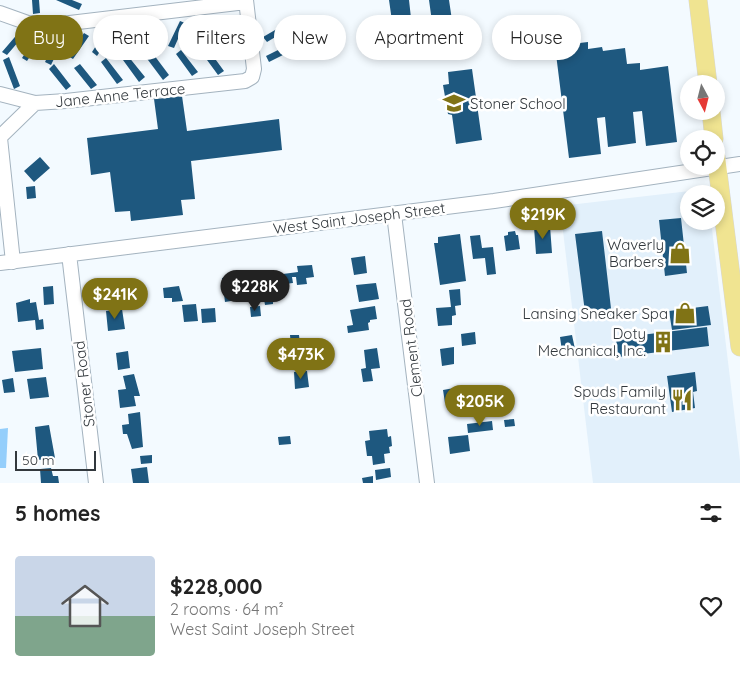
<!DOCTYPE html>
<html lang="en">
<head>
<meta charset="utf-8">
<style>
  body { margin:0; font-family:Quicksand,sans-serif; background:#f2f2f2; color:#222; height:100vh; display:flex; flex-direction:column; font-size:19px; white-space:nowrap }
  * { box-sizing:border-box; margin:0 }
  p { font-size:16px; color:#767676 }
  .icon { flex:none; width:28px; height:28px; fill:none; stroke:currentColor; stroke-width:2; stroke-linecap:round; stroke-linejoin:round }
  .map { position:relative; height:483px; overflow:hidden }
  .sheet { display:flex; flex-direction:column; background:#fff; flex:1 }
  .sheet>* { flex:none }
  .banner { position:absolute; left:15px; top:15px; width:710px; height:45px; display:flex; gap:10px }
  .needle { width:32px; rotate:173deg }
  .buttons { position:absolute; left:680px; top:75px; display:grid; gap:10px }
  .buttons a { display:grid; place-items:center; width:45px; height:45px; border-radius:50%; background:#fff; box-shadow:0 2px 8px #0003; font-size:25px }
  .scale { position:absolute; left:15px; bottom:12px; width:81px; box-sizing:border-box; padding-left:5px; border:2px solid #32383d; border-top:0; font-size:14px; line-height:18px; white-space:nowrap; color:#32383d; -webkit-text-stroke:4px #fff; paint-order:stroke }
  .price { position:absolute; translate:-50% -42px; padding:0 11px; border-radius:18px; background:#807315; color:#fff; font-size:16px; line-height:32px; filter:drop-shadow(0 1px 2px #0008) }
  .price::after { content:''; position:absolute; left:50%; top:30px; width:15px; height:11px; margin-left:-8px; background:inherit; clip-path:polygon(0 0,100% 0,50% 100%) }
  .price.selected { background:#222; color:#fff }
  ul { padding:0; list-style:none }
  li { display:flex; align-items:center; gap:15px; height:125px; padding:0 15px }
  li+li { border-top:1px solid #e0e0e0 }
  li span { display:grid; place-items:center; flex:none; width:140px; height:100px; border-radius:5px; color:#555 }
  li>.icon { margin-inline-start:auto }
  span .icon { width:60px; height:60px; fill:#fffc; stroke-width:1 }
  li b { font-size:21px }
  h2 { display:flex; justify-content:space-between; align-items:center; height:60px; padding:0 15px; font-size:21px }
  .tag { padding:0 18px; border-radius:22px; background:#fff; box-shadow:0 2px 8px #0003; font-size:18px; line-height:45px }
  .tag.selected { background:#807315; color:#fff }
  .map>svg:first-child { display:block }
  .built { fill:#e2f0fb }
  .forest { fill:#94cefb }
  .building { fill:#1e587f }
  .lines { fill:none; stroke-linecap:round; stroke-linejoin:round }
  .minor-casing { stroke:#a4b3bf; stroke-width:16 }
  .major-casing { stroke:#d6d7d8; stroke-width:19 }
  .minor { stroke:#fff; stroke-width:14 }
  .major { stroke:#f0e491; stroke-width:18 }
  .labels { text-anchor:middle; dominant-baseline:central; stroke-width:5; stroke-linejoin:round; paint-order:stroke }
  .street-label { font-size:15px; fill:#32383d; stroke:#fff }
  .poi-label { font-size:15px; fill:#32383d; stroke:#fff; text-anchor:end }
</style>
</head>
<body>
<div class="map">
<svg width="740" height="483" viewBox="0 0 740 483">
  <rect width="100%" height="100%" fill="#f3faff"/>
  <path class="built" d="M707,189L708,194H689V221H711L740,461V483H593L560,206Z"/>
  <path class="forest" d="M8,428L6,468H0V429Z"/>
  <path class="building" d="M32,0H39L40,13L33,14Z
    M56,0H72L82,4L79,10Z
    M389,0H409L411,18L392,21Z
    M429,0H449L453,27L433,29Z
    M228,15L232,47L225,48L222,16Z
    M199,17L205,20L192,49L186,46Z
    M157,21L162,24L150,48L144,46Z
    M180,21L185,23L174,48L168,46Z
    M289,22L292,27L267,42L263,37Z
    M131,25L137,28L121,56L115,52Z
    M107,29L112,33L97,56L92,52Z
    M20,31L25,34L7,55L2,52Z
    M59,33L65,36L51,65L45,62Z
    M84,33L89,36L73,59L68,56Z
    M37,35L42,38L27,61L22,58Z
    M588,42V49L602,47L603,51L625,48L627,64L640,63V70L668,66L677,142L646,146L642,111L633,112L636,143L608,147L605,117L597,118L601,154L569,158L555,46Z
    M292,43L295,49L269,62L266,56Z
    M205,45L224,71L218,75L199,49Z
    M181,50L198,72L192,76L176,54Z
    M151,51L169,75L163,80L145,56Z
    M128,56L145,77L139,82L123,60Z
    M9,57L20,86L14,89L3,60Z
    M106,58L123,80L117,84L101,62Z
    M54,64L71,86L66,90L49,69Z
    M80,64L97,85L91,89L74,68Z
    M472,69L482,140L456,144L452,115L448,114L443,85L449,84L448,72Z
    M182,96L187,131L279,119L282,150L191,161L195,199L181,200L183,215L131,221L130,211L115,212L110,172L91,175L87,138L158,129L154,99Z
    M40,157L50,168L34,182L24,171Z
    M35,186L36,198L27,199L26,187Z
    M681,218L687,273L665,276L659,220Z
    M550,226L552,253L536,254L534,227Z
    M515,231L516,235H518L520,249L506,251L504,236L508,235V232Z
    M602,231L612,317L586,320L575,234Z
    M460,234L466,281L440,285L434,243H438V237Z
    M480,235L482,248L493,247L496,274L487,275L485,258L473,259L470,236Z
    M365,256L367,273L354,275L351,258Z
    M312,265L314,277L306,278L307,284L297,285L296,277H292L293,283L284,284L283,274L298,272L297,266Z
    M273,272L277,300L273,301V304L265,305L263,293H260L259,283H262L261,273Z
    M234,276L237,300L225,302L222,278Z
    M125,278L126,294L102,296L100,281Z
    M376,283L379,299L359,302L356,285Z
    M53,286L54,304L44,305L43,287Z
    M179,286L183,301L172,302V298H164L163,288Z
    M460,289L461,305L455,306L456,315L452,316V325L438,326L436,308L451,307L449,290Z
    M132,291H142L143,300H133Z
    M30,299V303L36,302L39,320L43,319L44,329L36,330L35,320L18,322L16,303Z
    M196,304L198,321L184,322L182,305Z
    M260,306L261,316L251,317L250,307Z
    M375,306L377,319L370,320V322L368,323L369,330L348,333L347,326L353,325L350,310Z
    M708,306L711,325L672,330L669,311Z
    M215,308L216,322L202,323L201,309Z
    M122,309L125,329L108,331L106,311Z
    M707,327L709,346L618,357L616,338Z
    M475,332L476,344L462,346L461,334Z
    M290,335H299L300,345L291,346Z
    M572,335L575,349L562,351L560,337Z
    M454,347V364L442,366L440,349Z
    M41,348L43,369L15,372L12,351Z
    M377,348L380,368L371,369L373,381L363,382L361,369L366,368L364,350Z
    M128,351L130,368L118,370L116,353Z
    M307,371L309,387L295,389L294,372Z
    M695,372L697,391L693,392L695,408L672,412L667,376Z
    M134,374L140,396H134L136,406L120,408L118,390L126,389L123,376Z
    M46,377L49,397L30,399L27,379Z
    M13,378L15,392L4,393L2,380Z
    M460,387L462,401L445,403L443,390Z
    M493,397L495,409L472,412L471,403L481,401V398Z
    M140,412L143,447L132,449L127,434H123L122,425L129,424L128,414Z
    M514,419L515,426L505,427L504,420Z
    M492,421L493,430L468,433L467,424Z
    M49,425L55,458L38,460L35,427Z
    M387,429L388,437L391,436L392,446L389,447L390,453L384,454L385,463L373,465L372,456H367L365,441L370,440L369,431Z
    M468,435L470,451L450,454L448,437Z
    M290,436L291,444L279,445L278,437Z
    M152,455V463L141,464L140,456Z
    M147,467L149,483H133L131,469Z
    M51,468L53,476H58L59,483H41L40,469Z
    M390,468L391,477L376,480L375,470Z
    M373,476V483H363L362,478Z"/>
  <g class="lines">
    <g class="minor-casing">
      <path id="minor" d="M0,13L28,23L53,25L246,2
        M0,94L35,103
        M0,137L35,103L66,101L245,81L252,77L254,69L246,0
        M0,138L13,262
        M394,214L427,483
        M69,254L96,483
        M0,263L494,201L740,164"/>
    </g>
    <g class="major-casing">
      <path id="major" d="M698,0L708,84
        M711,111L714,139
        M716,157L740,347"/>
    </g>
    <use href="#minor" class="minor"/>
    <use href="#major" class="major"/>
  </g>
  <defs>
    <g id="school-bare" transform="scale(1.725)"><path d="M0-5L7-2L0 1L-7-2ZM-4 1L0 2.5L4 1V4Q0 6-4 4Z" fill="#807315" stroke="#fff" stroke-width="2.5" paint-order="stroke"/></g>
    <g id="shop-bare" transform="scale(1.725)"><path d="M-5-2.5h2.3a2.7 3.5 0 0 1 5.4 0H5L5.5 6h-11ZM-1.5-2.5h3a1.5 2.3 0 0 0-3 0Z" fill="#807315" stroke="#fff" stroke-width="2.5" paint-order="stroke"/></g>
    <g id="building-bare" transform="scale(1.725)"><path d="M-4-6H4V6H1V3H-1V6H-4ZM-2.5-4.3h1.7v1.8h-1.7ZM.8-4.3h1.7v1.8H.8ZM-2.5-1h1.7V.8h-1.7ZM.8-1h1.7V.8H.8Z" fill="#807315" stroke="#fff" stroke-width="2.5" paint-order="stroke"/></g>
    <g id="restaurant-bare" transform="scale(1.725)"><path d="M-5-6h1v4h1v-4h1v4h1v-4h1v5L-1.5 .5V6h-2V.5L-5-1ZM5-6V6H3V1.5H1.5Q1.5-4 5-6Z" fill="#807315" stroke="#fff" stroke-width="2.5" paint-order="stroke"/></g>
  </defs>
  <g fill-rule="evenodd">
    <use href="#school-bare" x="454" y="103"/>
    <use href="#shop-bare" x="680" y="253"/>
    <use href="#shop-bare" x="685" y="313"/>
    <use href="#building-bare" x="663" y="342"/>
    <use href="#restaurant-bare" x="682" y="400"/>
  </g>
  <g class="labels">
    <g class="street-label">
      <text transform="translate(120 95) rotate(-6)">Jane Anne Terrace</text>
      <text transform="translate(359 218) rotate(-7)">West Saint Joseph Street</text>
      <text transform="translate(411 348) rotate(-97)">Clement Road</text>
      <text transform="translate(84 384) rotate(-97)">Stoner Road</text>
    </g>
    <g class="poi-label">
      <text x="470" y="103" text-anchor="start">Stoner School</text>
      <text x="664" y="244">Waverly<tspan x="664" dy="17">Barbers</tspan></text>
      <text x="668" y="313">Lansing Sneaker Spa</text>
      <text x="646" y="333">Doty<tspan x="646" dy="17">Mechanical, Inc.</tspan></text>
      <text x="666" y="391">Spuds Family<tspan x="666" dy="17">Restaurant</tspan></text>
    </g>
  </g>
</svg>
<div class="buttons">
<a><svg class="needle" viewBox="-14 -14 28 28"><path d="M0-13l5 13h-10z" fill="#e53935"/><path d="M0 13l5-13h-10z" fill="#767676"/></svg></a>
<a><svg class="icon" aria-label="locate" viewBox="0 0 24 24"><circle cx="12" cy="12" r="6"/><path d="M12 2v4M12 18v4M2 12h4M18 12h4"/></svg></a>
<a><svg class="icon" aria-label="layers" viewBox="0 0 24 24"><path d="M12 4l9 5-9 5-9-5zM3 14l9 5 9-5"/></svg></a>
</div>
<div class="scale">50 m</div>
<b class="price" style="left:543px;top:240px">$219K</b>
<b class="price selected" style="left:255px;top:312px">$228K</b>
<b class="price" style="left:115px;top:320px">$241K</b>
<b class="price" style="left:301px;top:380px">$473K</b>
<b class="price" style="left:480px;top:427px">$205K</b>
<div class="banner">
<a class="tag selected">Buy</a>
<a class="tag">Rent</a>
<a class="tag">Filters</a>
<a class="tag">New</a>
<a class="tag">Apartment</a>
<a class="tag">House</a>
</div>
</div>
<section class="sheet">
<h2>5 homes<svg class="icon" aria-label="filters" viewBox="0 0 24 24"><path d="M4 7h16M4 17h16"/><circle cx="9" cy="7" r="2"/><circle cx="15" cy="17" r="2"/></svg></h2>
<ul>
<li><span style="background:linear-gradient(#c9d6e8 60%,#7fa58c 0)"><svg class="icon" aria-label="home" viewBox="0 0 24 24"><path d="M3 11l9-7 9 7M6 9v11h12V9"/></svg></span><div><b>$228,000</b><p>2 rooms · 64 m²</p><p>West Saint Joseph Street</p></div><svg class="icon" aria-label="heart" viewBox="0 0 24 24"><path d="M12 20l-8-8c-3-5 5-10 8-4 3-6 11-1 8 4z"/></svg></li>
</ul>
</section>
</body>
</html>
